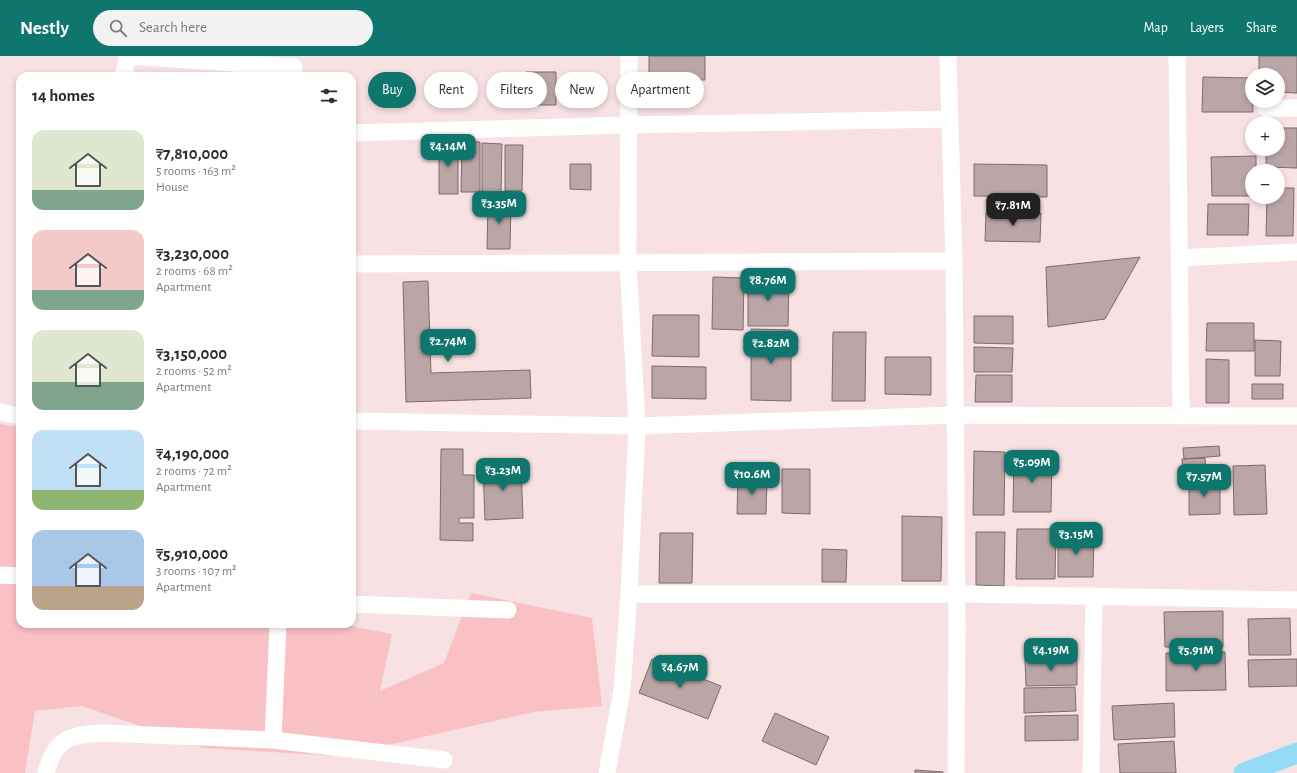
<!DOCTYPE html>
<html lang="en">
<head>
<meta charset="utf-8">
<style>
  body { margin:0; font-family:"Alegreya Sans",sans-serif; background:#f2f2f3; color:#2b2b33; height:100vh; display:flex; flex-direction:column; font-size:15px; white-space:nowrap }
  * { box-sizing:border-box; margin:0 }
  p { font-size:13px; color:#7c7c81 }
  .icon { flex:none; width:22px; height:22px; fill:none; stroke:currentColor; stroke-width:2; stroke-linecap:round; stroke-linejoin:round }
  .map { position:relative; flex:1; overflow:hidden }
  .drawer { position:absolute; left:16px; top:16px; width:340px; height:556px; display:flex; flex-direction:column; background:#fff; border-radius:12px; box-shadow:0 2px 6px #0003 }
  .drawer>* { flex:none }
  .top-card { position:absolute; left:368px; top:16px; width:380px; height:36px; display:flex; gap:8px }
  .buttons { position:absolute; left:1245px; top:12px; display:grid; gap:8px }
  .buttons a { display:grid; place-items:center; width:40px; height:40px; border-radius:50%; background:#fff; box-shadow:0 2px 6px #0003; font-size:20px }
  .price { position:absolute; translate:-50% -34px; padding:0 9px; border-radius:8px; background:#0f766e; color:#fff; font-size:13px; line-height:26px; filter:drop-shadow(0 1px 2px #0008) }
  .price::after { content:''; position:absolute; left:50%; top:24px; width:12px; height:9px; margin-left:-6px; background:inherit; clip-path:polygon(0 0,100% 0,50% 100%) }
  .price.active { background:#222; color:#fff }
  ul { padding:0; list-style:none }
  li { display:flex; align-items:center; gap:12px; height:100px; padding:0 16px }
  li span { display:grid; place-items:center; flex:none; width:112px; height:80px; border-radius:12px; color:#555 }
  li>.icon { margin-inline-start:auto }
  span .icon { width:48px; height:48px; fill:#fffc; stroke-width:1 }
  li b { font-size:17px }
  h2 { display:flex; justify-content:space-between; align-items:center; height:48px; padding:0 16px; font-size:17px }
  .tag { padding:0 14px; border-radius:18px; background:#fff; box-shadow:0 2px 6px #0003; font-size:14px; line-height:36px }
  .tag.active { background:#0f766e; color:#fff }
  header { display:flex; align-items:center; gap:24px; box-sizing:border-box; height:56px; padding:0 20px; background:#0f766e; color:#fff }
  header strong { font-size:19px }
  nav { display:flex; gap:22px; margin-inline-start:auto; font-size:14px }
  .search { width:280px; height:36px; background:#f2f2f3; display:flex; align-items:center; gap:10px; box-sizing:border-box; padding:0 14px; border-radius:22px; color:#7c7c81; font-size:15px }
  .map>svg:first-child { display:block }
  .green { fill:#fac1c5 }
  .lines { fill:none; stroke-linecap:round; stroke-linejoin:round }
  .canal { stroke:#96dbf5; stroke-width:21 }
  .building { fill:#bba6a7; stroke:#7d6b6c }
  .minor { stroke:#fff; stroke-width:17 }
</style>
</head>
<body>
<header>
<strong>Nestly</strong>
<div class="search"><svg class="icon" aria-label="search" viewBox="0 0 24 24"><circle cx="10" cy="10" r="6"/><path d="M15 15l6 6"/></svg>Search here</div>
<nav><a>Map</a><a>Layers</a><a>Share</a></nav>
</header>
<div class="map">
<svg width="1297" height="717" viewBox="0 0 1297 717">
  <rect width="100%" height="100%" fill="#f7e1e2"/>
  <path class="green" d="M0,368L20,371V568H340L392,578L380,635L444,607L471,537L592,562L602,650L533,656L340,700L204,692L82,650L35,655L25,717H0Z"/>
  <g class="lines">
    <path class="canal" d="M1244,717L1297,697"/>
  </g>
  <path class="building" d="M649,0H705V24L649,23Z
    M1259,0H1297V37L1278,36V19H1259Z
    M526,16H556V49H525Z
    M1203,21L1252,22L1253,56H1202Z
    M1278,72H1297V112L1266,111V93H1278Z
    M439,85H458V138H439Z
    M462,85L480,86V136H461Z
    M482,87L502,88L501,136H482Z
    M505,89H523L522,135H505Z
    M1256,100V115H1252V140H1212L1211,101Z
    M570,108H591V134L570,133Z
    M974,108L1047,109V141L974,140Z
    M1278,132H1294L1293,180H1266L1267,141H1278Z
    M488,145H511L510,193H487Z
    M1208,148H1249L1248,179H1207Z
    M986,157H1041L1040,186L985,185Z
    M1140,201L1105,263L1048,271L1046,211Z
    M713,221L744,222L743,274L712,273Z
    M748,223H789L788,270H748Z
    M428,225L431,317L530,314L531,342L406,346L403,226Z
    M653,259H699V301L652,300Z
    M974,260H1013V288L974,287Z
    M1207,267H1254V295H1206Z
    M751,273L791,274V345L751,344Z
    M833,276H866L865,345H832Z
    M1255,284L1281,285L1280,320H1255Z
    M974,291L1013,292L1012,316H974Z
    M885,301H931V339L885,338Z
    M1206,303L1229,304V347H1206Z
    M652,310L706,311V343L652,342Z
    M976,319H1012V346H975Z
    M1252,328H1283V343H1252Z
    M1219,390L1220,400L1184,403L1183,392Z
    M441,393H463V419H474V462H459V467H473V485L440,484Z
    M974,395L1005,396L1004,459H973Z
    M1014,400H1052L1051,456H1013Z
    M1205,402L1206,415L1183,416L1182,403Z
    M521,409L523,462L485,464L483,411Z
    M1265,409L1267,458L1234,459L1233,410Z
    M782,413H810V458L782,457Z
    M738,423H767L766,458H737Z
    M1189,426H1220V458L1189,459Z
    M902,460L942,461L941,525H902Z
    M1017,473H1056L1055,523H1016Z
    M976,476H1005L1004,530L976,529Z
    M660,477H693L692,527H659Z
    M1058,478L1094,479L1093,521H1058Z
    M822,493L847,494L846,526H822Z
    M1223,555V591H1165L1164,556Z
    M1290,562L1291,599H1249L1248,563Z
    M1225,596L1226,634L1166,635V597Z
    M1077,602V629L1026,630L1025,603Z
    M652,603L721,630L708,663L639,637Z
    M1297,603V630L1249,631L1248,604Z
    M1075,631L1076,655L1024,657V632Z
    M1174,647L1175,681L1114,684L1112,650Z
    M775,657L829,681L816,709L762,685Z
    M1078,659V684L1025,685V660Z
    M1174,685L1176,717H1120L1118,688Z
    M915,714L943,716V717H915Z"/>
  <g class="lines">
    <path class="minor" d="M128,0L294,11
      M948,0L954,205L957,571L956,717
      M1177,0L1181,360
      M123,20L128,0
      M1266,52H1297
      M352,77L629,69L950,63
      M1179,202L1297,196
      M352,208L954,205
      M0,356L20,360
      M352,365L637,370L955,359L1297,360
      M0,519L20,520
      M629,538H956L1297,544
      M352,548L508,554
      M273,684L278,568
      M46,717C55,682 69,679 102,677L273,684L444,704
      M607,717L622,634L629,538L637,370L628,207L629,0
      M1091,717L1094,540"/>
  </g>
</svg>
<div class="buttons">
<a><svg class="icon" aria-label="layers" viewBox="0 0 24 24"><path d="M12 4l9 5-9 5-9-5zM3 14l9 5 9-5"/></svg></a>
<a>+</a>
<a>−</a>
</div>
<b class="price" style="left:448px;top:112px">₹4.14M</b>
<b class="price" style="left:499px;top:169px">₹3.35M</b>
<b class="price active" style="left:1013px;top:171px">₹7.81M</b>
<b class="price" style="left:768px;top:246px">₹8.76M</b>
<b class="price" style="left:448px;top:307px">₹2.74M</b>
<b class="price" style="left:771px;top:309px">₹2.82M</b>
<b class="price" style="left:1032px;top:428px">₹5.09M</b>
<b class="price" style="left:503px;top:436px">₹3.23M</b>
<b class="price" style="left:752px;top:440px">₹10.6M</b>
<b class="price" style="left:1204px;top:442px">₹7.57M</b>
<b class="price" style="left:1076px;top:500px">₹3.15M</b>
<b class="price" style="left:1051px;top:616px">₹4.19M</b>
<b class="price" style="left:1196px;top:616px">₹5.91M</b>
<b class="price" style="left:680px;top:633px">₹4.67M</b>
<div class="top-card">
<a class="tag active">Buy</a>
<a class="tag">Rent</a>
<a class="tag">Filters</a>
<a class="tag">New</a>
<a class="tag">Apartment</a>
</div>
<section class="drawer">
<h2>14 homes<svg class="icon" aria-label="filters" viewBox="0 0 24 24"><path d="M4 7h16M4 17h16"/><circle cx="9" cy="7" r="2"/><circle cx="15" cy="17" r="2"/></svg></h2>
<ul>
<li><span style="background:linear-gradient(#dfe7d0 75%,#7fa58c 0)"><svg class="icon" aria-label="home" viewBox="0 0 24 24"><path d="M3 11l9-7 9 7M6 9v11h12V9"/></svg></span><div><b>₹7,810,000</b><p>5 rooms · 163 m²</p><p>House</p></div></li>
<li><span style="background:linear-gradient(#f6c9c9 75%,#7fa58c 0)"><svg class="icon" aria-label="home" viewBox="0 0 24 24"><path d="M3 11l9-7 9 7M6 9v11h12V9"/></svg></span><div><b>₹3,230,000</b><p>2 rooms · 68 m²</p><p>Apartment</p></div></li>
<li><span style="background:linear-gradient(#dfe7d0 65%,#7fa58c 0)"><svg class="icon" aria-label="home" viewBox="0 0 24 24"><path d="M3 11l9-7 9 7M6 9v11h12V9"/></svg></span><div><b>₹3,150,000</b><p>2 rooms · 52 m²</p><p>Apartment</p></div></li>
<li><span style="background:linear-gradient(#bfe0f5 75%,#8fb573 0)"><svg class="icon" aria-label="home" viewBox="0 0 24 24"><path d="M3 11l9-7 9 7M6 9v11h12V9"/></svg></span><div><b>₹4,190,000</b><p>2 rooms · 72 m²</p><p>Apartment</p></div></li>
<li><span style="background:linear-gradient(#a9c7e8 70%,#b9a48a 0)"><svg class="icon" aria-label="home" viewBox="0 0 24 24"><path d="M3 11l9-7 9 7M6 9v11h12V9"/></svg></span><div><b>₹5,910,000</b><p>3 rooms · 107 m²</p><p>Apartment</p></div></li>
</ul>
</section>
</div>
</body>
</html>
